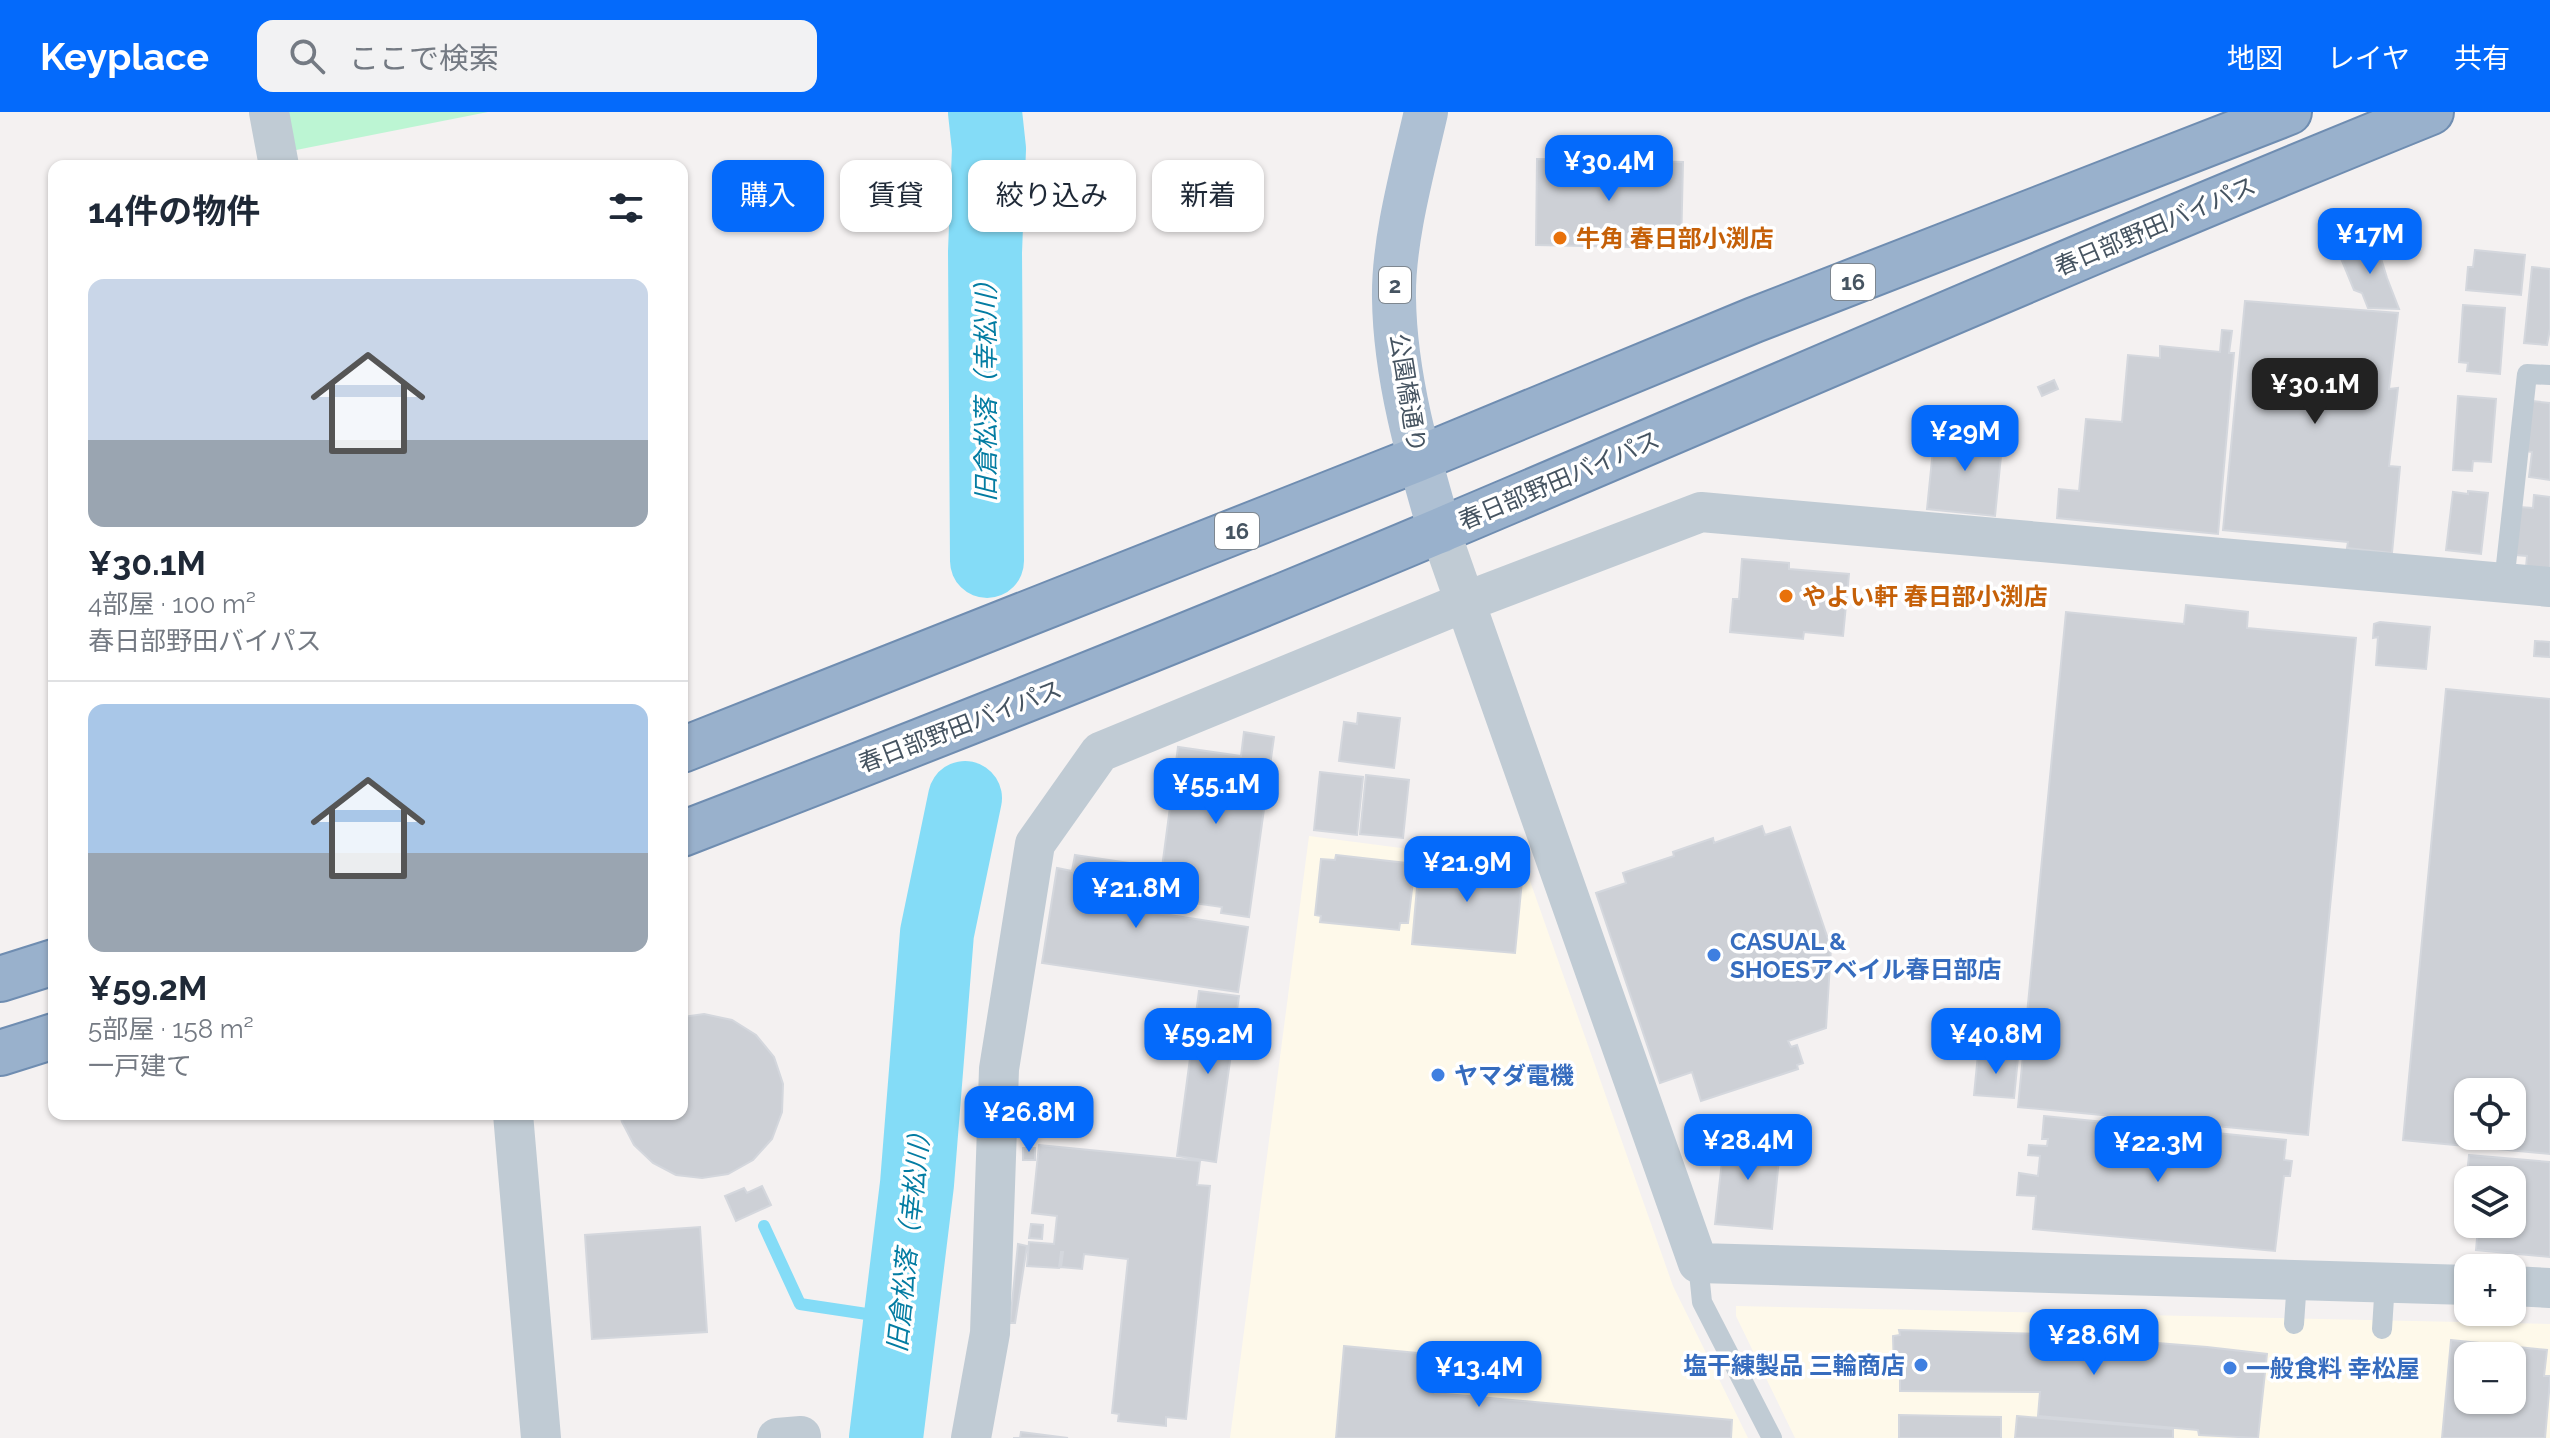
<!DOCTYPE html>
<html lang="ja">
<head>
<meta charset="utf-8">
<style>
  body { margin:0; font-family:Raleway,"Noto Sans JP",sans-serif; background:#f2f2f3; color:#1f2937; height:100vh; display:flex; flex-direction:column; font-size:30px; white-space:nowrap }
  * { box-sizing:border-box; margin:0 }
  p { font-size:26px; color:#747a83 }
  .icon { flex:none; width:44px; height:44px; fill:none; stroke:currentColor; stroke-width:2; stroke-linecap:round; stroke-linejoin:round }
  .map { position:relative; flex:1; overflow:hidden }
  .sheet { position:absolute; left:48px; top:48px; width:640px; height:960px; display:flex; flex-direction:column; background:#fff; border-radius:16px; box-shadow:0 2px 6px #0004 }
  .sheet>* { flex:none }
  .guide { position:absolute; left:712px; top:48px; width:760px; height:72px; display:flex; gap:16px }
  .fabs { position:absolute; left:2454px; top:966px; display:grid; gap:16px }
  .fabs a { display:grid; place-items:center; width:72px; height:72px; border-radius:16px; background:#fff; box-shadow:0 2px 6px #0004; font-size:40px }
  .price { position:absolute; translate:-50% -68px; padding:0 18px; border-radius:16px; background:#046afb; color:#fff; font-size:26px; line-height:52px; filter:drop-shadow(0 2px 4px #0008) }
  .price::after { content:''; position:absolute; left:50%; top:48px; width:24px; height:18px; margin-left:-12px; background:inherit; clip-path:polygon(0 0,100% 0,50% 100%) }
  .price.current { background:#222; color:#fff }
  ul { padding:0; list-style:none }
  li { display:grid; align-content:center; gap:16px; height:424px; padding:0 40px }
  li+li { border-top:2px solid #e0e1e3 }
  li span { display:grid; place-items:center; height:248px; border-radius:16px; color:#555 }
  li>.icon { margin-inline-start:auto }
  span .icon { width:144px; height:144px; fill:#fffc; stroke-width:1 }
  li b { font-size:34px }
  h2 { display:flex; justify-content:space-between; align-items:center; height:96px; padding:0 40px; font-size:34px }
  .tag { padding:0 28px; border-radius:16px; background:#fff; box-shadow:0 2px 6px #0004; font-size:28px; line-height:72px }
  .tag.current { background:#046afb; color:#fff }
  header { display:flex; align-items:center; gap:48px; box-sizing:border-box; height:112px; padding:0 40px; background:#046afb; color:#fff }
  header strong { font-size:38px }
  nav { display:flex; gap:44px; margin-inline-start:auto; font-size:28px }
  .search { width:560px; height:72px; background:#f2f2f3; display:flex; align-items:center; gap:20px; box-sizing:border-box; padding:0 28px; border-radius:16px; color:#747a83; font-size:30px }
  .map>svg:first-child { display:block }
  .commercial { fill:#fef9ea; fill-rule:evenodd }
  .green { fill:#bcf5d3 }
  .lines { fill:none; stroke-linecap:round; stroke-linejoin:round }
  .stream { stroke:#84dcf7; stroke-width:12 }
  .river { stroke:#84dcf7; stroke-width:74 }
  .building { fill:#cdd0d6; stroke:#d4d7dd; stroke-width:2; fill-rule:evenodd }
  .trunk-casing { stroke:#6f8db1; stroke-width:48 }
  .service { stroke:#c0cbd4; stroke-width:20 }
  .minor { stroke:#c0cbd4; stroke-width:40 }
  .primary { stroke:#aec0d3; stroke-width:44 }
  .trunk { stroke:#99b1cc; stroke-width:44 }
  .food-dot { fill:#e8710a; stroke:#fff; stroke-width:3 }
  .shop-dot { fill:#3f7fe0; stroke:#fff; stroke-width:3 }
  .labels { text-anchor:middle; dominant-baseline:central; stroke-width:7; stroke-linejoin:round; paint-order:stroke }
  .shield { fill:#fff; stroke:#7e8790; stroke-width:2 }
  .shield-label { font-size:22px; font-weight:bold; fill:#465461 }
  .street-label { font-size:24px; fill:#465461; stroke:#fff }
  .food-label { font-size:24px; font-weight:bold; fill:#c56008; stroke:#fff; text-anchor:start }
  .shop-label { font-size:24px; font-weight:bold; fill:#366cbe; stroke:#fff; text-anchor:start }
  .water-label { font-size:26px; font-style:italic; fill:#037ca2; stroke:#fff }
</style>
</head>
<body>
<header>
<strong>Keyplace</strong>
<div class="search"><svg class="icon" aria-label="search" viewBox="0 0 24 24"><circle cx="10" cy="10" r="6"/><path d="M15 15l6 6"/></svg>ここで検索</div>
<nav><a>地図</a><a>レイヤ</a><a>共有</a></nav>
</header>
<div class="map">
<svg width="2550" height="1326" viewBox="0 0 2550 1326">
  <rect width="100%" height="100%" fill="#f4f1f1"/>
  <path class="commercial" d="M1309,724L1524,752L1673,1174L1748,1326H1230Z
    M1736,1194L2550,1212V1326H1795L1736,1204ZM2468,1244H2512V1288H2468Z"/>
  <path class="green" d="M279,0H488L286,40Z"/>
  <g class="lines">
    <path class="stream" d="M764,1114L800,1192L900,1207"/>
    <path class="river" d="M985,0L989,37L985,140L987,449
      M886,1326L917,1072L937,821L965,686"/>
  </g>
  <path class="building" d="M1537,47L1683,50L1681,136L1536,133Z
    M2375,127L2387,166L2399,197L2368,196L2362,181L2354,178L2340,144Z
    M2475,138L2525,143L2521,183L2466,178L2468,155H2473Z
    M2532,155L2550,157V217L2547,233L2524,231Z
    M2245,189L2398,201L2389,277L2398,276L2389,354L2400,355L2392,441L2347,436L2348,430L2223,418Z
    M2463,193L2505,196L2500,262L2467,259L2468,251L2459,250Z
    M2222,218L2232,219L2229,241H2234L2218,422L2057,406L2059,377L2079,379L2086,307L2122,310L2128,243L2160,246V234L2220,240Z
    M2054,268L2058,277L2042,284L2038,275Z
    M2458,284L2496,287L2491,350L2473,349L2472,359L2453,358Z
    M2532,289L2550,291V368L2529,365L2532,340L2525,339Z
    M1935,318L2003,324L1995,404L1927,397Z
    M2468,379L2488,381L2481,442L2446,438L2453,380L2468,382Z
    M2534,383L2550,385V457L2526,455L2527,444L2516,443L2520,395L2533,396Z
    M1742,447L1789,451V457L1849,462L1843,524L1804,520L1803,527L1730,520L1733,487H1739Z
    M2186,493L2248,500L2247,516L2356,526L2308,1023L2018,995L2066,500L2184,512Z
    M2380,510L2430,515L2426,557L2376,553L2378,525L2373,526L2374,512Z
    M2535,529L2550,530V545L2534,544Z
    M2446,577L2550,587V1042L2403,1028ZM2468,980H2512V1024H2468Z
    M1358,601L1400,606L1394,656L1339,649L1344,610L1357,612Z
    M1244,620L1274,625L1249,805L1221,801L1222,795L1158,786L1178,635L1241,644Z
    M1320,660L1363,665L1357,723L1314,718Z
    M1366,663L1409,668L1403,726L1360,722Z
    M1762,714L1765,723L1790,715L1831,836L1826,916L1788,929L1791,935L1797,933L1803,951L1797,953L1798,957L1701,989L1692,960L1660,971L1596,781L1626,771L1623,761L1674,744L1673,740L1713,726L1714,731Z
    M1420,742L1515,751V757L1523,758L1515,841L1412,832Z
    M1075,743L1157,755L1150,800L1248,815L1238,880L1042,851L1057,756L1072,759Z
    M1336,743L1415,752L1408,811H1400L1399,818L1320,810L1321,804L1315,803L1321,747L1335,748Z
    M1199,879L1239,884L1216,1050L1177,1044Z
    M704,902L732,908L756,923L774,945L783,972L782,1000L772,1027L753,1048L728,1062L702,1066L676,1063L653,1051L634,1033L622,1010L620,1002H682V905Z
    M1978,942L2018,946L2014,986L1974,983Z
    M2044,1004L2286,1028L2284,1048L2292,1049L2290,1064H2284L2275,1139L2033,1117L2036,1084L2017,1083L2019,1061L2038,1064L2040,1044L2028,1043L2029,1033L2047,1034L2048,1027H2042Z
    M1725,1022L1781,1027L1772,1117L1715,1112Z
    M1039,1033L1200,1049L1197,1073L1210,1074L1186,1307L1166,1305V1314L1118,1309L1119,1302L1112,1301L1128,1147L1084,1142L1082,1157L1061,1155L1063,1140H1061L1059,1156L1027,1154L1029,1130L1054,1132L1057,1104L1032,1101Z
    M1023,1036H1035V1048H1023Z
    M2469,1043L2550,1050V1145L2476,1138L2478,1115L2462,1113ZM2468,1068H2512V1112H2468Z
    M762,1074L771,1093L736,1109L725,1084L744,1076L747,1081Z
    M1031,1112L1043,1113L1042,1127L1029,1126Z
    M700,1115L707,1220L592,1227L585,1123Z
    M1018,1132L1027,1134L1015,1211H1010Z
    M1899,1218L2045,1222L2207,1235L2267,1242L2258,1326L2199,1323L2198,1318L2038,1304L2040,1280L1900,1279V1260H1894L1893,1224L1900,1223Z
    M2451,1228L2547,1238L2544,1264H2550V1269L2545,1326H2442ZM2468,1244H2512V1288H2468Z
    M1344,1234L1438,1243L1435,1281L1732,1308L1731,1326H1336Z
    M1899,1303L2001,1305V1326H1899Z
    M2017,1304L2173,1317V1326H2015Z
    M1021,1320L1068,1326H1013H1020Z"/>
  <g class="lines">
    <g class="trunk-casing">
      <path id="trunk" d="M682,638L1418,347L1754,208L2289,0
        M682,722C936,624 1190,524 1441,418C1771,279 2099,134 2431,0
        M0,867L54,850
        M0,941L54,924"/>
    </g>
    <path class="service" d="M2504,471L2527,262L2550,263
      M1698,1151L1702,1190L1772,1326
      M2294,1212L2297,1168
      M2382,1217L2385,1170"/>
    <path class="minor" d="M269,0L279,54
      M1440,419L1698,1151L2468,1173
      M513,1002L541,1326
      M2512,1174L2550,1176
      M777,1326L801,1324
      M971,1326L990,1221L999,957L1035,732L1100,640L1465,490L1701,400L2550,475"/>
    <path class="primary" d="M1426,0C1413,57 1393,128 1394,186C1395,265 1418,344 1440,419"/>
    <use href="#trunk" class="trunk"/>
  </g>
  <g class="food-dot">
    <circle cx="1560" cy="126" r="8"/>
    <circle cx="1786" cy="484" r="8"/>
  </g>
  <g class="shop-dot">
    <circle cx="1714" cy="843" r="8"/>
    <circle cx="1438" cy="963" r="8"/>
    <circle cx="1921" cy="1253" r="8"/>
    <circle cx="2230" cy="1256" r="8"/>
  </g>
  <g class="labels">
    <g class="shield">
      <rect x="1831" y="152" width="44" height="36" rx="6"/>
      <rect x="1379" y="155" width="32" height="36" rx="6"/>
      <rect x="1215" y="401" width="44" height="36" rx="6"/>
    </g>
    <g class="shield-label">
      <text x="1853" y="170">16</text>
      <text x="1395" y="173">2</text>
      <text x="1237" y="419">16</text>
    </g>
    <g class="street-label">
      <text transform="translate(2155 114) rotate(-23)">春日部野田バイパス</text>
      <text transform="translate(1408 281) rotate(81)">公園橋通り</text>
      <text transform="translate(1559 368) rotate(-23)">春日部野田バイパス</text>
      <text transform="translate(960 614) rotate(-21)">春日部野田バイパス</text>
    </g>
    <g class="food-label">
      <text x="1576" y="126">牛角 春日部小渕店</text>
      <text x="1802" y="484">やよい軒 春日部小渕店</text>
    </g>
    <g class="shop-label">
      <text x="1730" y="829">CASUAL &amp;<tspan x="1730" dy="28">SHOESアベイル春日部店</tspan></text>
      <text x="1454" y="963">ヤマダ電機</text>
      <text x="1905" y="1253" text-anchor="end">塩干練製品 三輪商店</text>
      <text x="2246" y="1256">一般食料 幸松屋</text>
    </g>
    <g class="water-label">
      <text transform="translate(986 273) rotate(-90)">旧倉松落（幸松川）</text>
      <text transform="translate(909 1124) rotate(-84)">旧倉松落（幸松川）</text>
    </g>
  </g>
</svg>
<div class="fabs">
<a><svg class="icon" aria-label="locate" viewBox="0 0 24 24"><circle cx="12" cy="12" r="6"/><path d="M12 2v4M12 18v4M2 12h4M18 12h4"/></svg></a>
<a><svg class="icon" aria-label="layers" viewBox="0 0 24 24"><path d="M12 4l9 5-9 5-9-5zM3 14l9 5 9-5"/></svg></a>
<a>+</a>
<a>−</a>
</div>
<b class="price" style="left:1609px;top:91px">¥30.4M</b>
<b class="price" style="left:2370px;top:164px">¥17M</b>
<b class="price current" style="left:2315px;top:314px">¥30.1M</b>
<b class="price" style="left:1965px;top:361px">¥29M</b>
<b class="price" style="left:1216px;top:714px">¥55.1M</b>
<b class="price" style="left:1467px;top:792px">¥21.9M</b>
<b class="price" style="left:1136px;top:818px">¥21.8M</b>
<b class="price" style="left:1208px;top:964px">¥59.2M</b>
<b class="price" style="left:1996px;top:964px">¥40.8M</b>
<b class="price" style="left:1029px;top:1042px">¥26.8M</b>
<b class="price" style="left:1748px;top:1070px">¥28.4M</b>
<b class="price" style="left:2158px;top:1072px">¥22.3M</b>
<b class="price" style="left:2094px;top:1265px">¥28.6M</b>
<b class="price" style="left:1479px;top:1297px">¥13.4M</b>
<div class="guide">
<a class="tag current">購入</a>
<a class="tag">賃貸</a>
<a class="tag">絞り込み</a>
<a class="tag">新着</a>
</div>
<section class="sheet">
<h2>14件の物件<svg class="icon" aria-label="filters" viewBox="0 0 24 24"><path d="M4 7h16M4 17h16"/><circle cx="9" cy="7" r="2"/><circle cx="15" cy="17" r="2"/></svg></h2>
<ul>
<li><span style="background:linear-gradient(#c9d6e8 65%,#9aa5b1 0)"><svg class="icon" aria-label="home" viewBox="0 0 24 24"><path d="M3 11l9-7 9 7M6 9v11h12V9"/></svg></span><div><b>¥30.1M</b><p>4部屋 · 100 m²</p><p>春日部野田バイパス</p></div></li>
<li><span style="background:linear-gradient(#a9c7e8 60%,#9aa5b1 0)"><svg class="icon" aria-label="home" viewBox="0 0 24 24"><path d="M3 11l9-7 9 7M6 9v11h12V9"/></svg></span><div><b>¥59.2M</b><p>5部屋 · 158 m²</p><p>一戸建て</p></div></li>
</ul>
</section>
</div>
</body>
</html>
